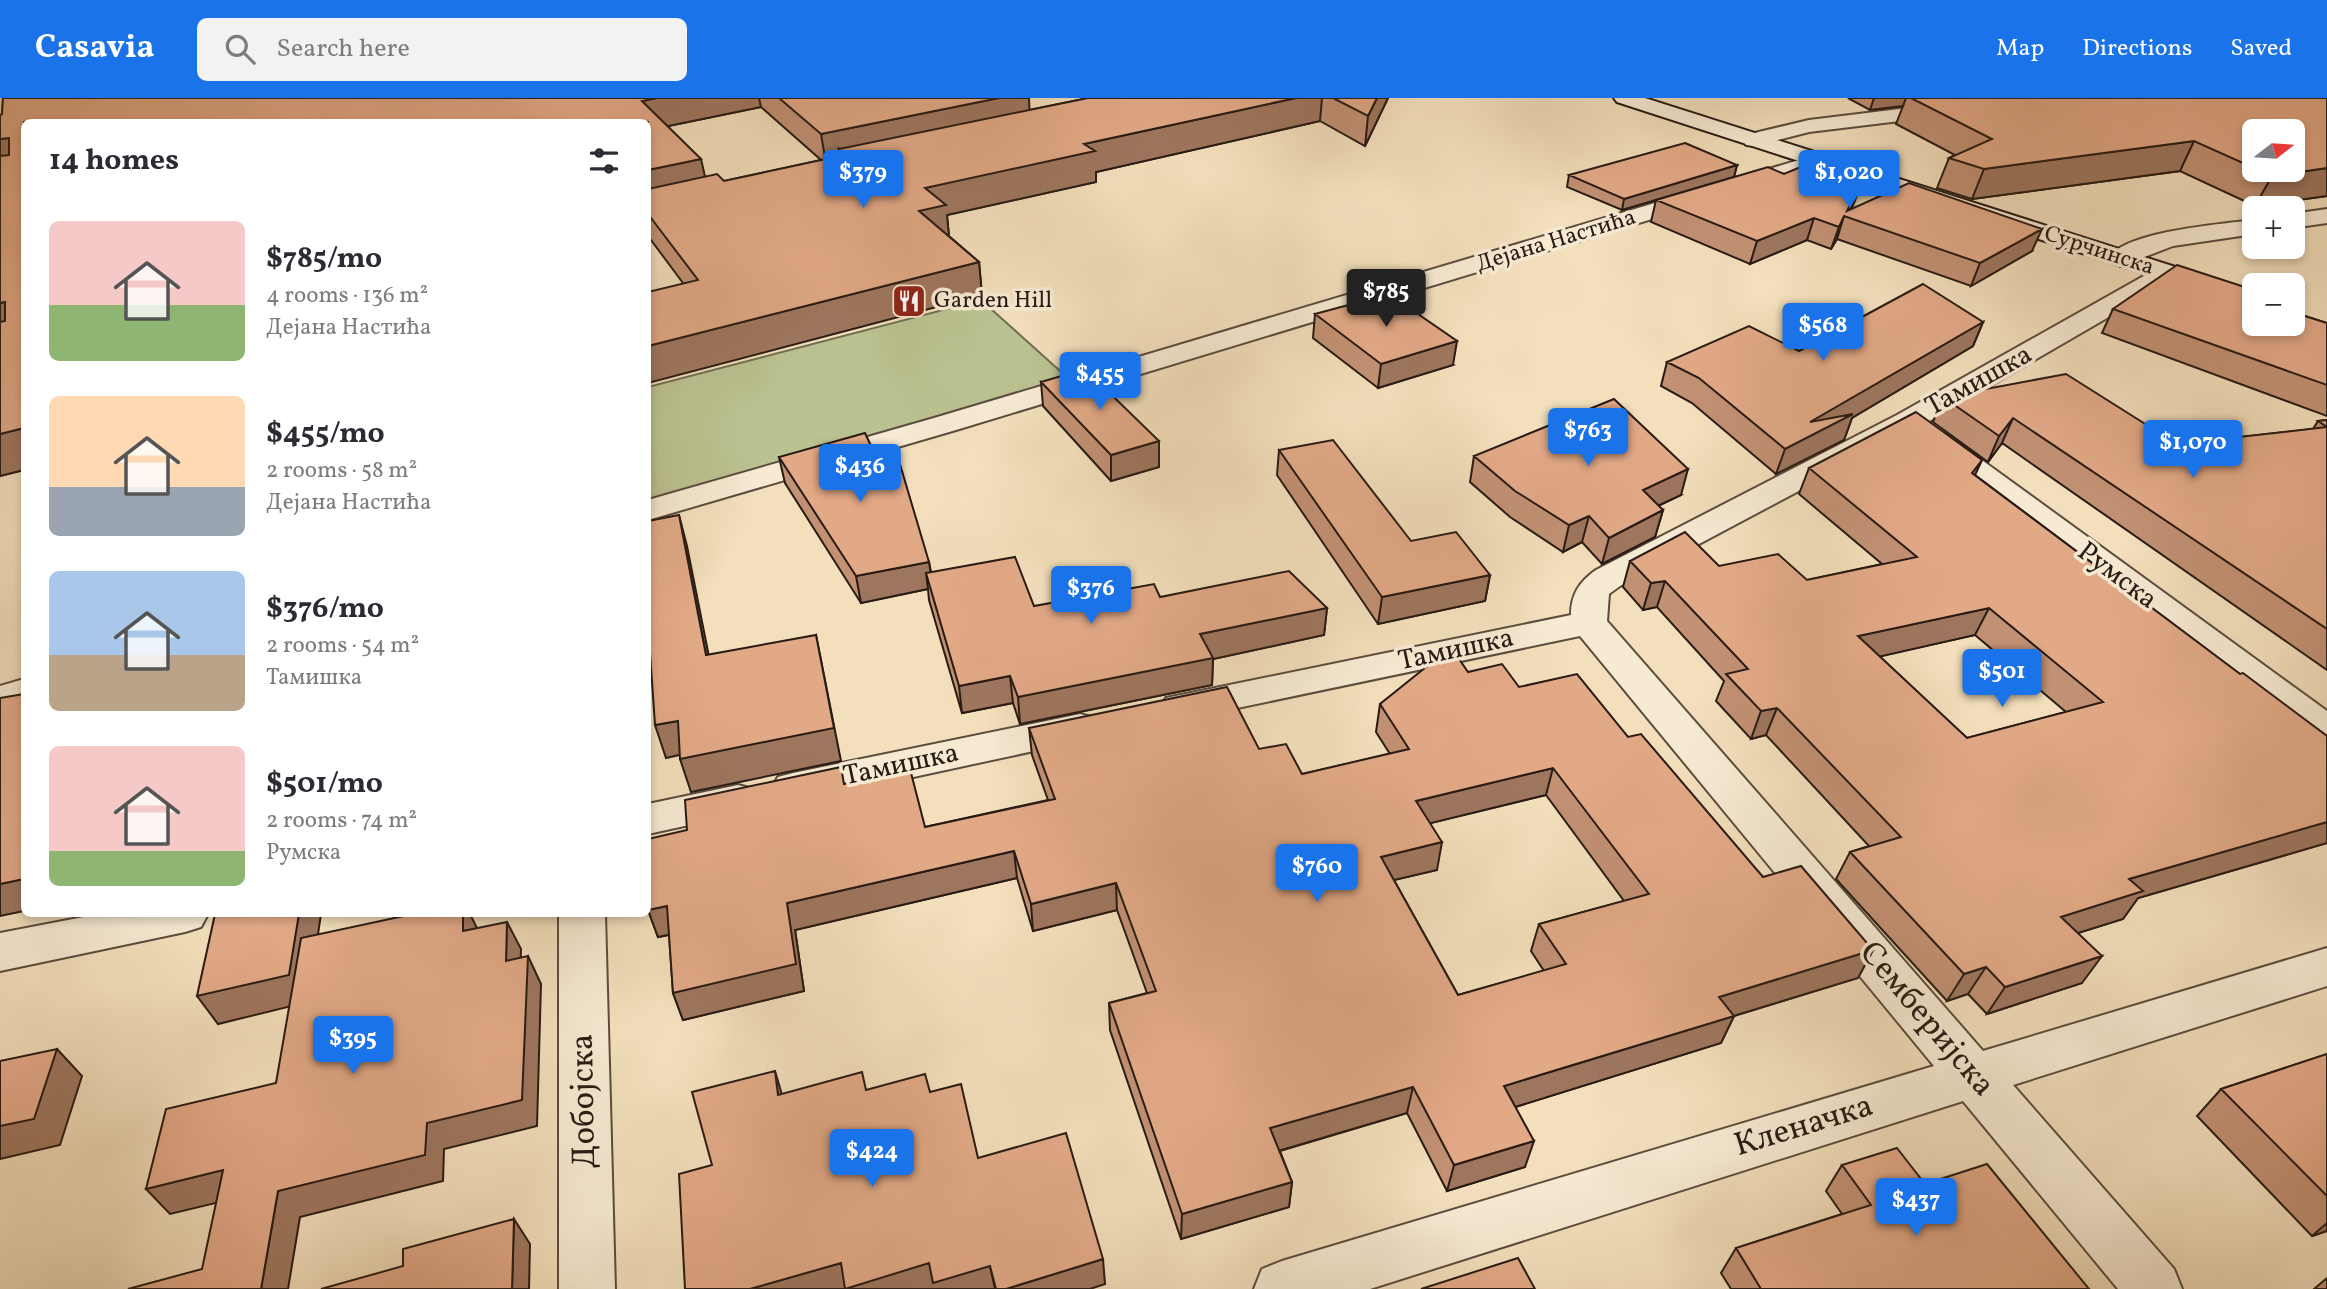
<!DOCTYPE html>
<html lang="en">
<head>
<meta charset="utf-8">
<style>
  body { margin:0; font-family:Vollkorn,serif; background:#f2f2f3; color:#2b2b33; height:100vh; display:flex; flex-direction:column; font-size:26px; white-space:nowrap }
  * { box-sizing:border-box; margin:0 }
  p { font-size:23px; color:#7c7c81 }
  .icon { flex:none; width:38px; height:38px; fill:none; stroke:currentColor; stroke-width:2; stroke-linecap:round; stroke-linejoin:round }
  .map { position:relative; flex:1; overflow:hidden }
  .side { position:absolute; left:21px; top:21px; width:630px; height:798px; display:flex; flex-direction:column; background:#fff; border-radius:10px; box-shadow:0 4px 10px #0003 }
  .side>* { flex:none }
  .needle { width:46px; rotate:73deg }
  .tools { position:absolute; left:2242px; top:21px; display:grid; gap:14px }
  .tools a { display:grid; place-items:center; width:63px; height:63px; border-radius:10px; background:#fff; box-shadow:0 4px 10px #0003; font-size:35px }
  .price { position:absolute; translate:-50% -60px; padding:0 16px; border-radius:7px; background:#1a73e8; color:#fff; font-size:23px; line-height:46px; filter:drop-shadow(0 2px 4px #0008) }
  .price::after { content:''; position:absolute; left:50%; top:42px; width:21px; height:16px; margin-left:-10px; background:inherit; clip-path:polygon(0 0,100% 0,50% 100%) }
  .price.on { background:#222; color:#fff }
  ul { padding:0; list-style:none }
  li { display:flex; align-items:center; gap:21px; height:175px; padding:0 28px }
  li span { display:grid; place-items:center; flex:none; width:196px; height:140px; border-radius:10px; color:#555 }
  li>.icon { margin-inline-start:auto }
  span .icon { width:84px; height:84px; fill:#fffc; stroke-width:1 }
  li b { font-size:30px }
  h2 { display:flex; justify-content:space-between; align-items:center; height:84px; padding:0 28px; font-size:30px }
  header { display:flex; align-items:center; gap:42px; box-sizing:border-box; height:98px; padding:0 35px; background:#1a73e8; color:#fff }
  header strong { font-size:33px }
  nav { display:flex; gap:38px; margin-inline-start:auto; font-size:24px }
  .search { width:490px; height:63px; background:#f2f2f3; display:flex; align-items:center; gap:18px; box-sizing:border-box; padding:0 24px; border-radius:10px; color:#7c7c81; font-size:26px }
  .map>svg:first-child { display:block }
  .green { fill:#bbc291; stroke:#726e52; stroke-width:2 }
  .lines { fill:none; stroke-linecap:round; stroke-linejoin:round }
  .street-casing { stroke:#5b4c3e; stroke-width:4 }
  .secondary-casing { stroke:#281b14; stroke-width:4 }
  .street { fill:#f7ead3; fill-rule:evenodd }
  .secondary { fill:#f7ead3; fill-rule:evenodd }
  .wall { fill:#c29174; stroke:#281b14; stroke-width:2; fill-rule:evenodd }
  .shaded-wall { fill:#9e765e; stroke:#281b14; stroke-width:2 }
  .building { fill:#e2a987; stroke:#281b14; stroke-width:2; fill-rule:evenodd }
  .labels { text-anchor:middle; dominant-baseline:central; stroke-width:7; stroke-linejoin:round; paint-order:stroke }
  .far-street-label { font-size:23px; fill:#281b14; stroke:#f7ead3 }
  .far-poi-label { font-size:23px; fill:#281b14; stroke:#f7ead3; text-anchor:start }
  .street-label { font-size:28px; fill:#281b14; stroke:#f7ead3 }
  .near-street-label { font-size:33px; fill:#281b14; stroke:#f7ead3 }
</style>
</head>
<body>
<header>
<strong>Casavia</strong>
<div class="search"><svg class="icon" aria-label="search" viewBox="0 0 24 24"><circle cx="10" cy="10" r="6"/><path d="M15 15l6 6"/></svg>Search here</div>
<nav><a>Map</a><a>Directions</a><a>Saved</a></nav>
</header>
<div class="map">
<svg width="2327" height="1191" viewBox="0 0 2327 1191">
  <rect width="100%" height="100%" fill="#f3dfbc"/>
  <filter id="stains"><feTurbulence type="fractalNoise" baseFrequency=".00286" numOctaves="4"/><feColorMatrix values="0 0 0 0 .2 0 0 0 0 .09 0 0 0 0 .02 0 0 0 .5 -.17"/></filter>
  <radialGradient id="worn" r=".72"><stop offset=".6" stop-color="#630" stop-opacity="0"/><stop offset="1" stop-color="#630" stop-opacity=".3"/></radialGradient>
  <path class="green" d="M981,202L1069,281L648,405V289Z"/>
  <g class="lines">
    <g class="street-casing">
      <path id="street" d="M1990,0H2051L2048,4L2041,6L1809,34L1754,48L1746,47L1743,42L1746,37L1809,22Z
        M1819,56L1827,58L1830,63L1827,68L956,332L648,422V402L934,320Z
        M2327,111V125L2292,130V116Z
        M2254,122V136L2173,148L2121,168L2112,165L2108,160C2127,133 2222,126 2254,122Z
        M2167,167L2176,170L2180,175L2176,180L1919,329L1620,488L1609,496L1607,523L1983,953L2327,850V888L2013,987L2174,1171L2182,1191H2118L1963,1003L1370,1191H1254L1262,1171L1282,1163L1934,968L1580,538L1180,622L1166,618L1161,609L1166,600L1571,517C1571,497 1579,484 1596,472L1897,317L2158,170Z
        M1935,334L1946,336L2327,613V647L2313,643L1924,350L1920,343L1924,336Z
        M24,581V608L0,615V588Z
        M1080,616L1094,620L1100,630L1094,640L793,705L778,701L772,690L778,679L793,675Z
        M738,687L753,691L759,702L753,713L648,736V706Z
        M99,816H208L201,829L185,834L0,873V835Z
        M559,816H605L615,1191H559Z"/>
    </g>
    <g class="secondary-casing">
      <path id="secondary" d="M1614,0H1645L2254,194V211L1617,4Z"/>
    </g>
    <use href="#street" class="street"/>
    <use href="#secondary" class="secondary"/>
  </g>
  <path class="wall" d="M3,0H1029V12L1088,0H1388L1365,48L1320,23L1096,74V84L947,117L949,138L979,164L982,197L683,185L648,138V24H24V372L0,378V17L2,16ZM761,9L821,62L724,83L705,79L668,28Z
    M1848,0H2327V98L2255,108L2180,73L1972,101L1937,90L1949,60L1955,57L1896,26L1903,8L1870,12ZM2254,33L2292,72H2254Z
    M1737,67L1734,79L1622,112L1567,89L1569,77Z
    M1784,76L1862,84L1851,111L2032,153L1971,188L1837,141L1831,151L1807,142L1750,166L1651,124L1656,102Z
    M2250,200L2327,225V318L2102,235L2113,211Z
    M1315,216L1453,267L1378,290L1313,240Z
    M1983,224L1973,248L1852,320L1844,342L1776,376L1692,305L1661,288L1667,264L1799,253Z
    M1041,284L1159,343V369L1111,383L1043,308Z
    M1943,299L2177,346L2313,331L2318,323L2327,322V572L2002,345L1988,364L1933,324Z
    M1279,352L1411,443L1490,477L1485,503L1378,526L1277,377Z
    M1474,358L1681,397L1658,408L1663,412L1655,439L1602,466L1582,444L1563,454L1510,419L1470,384Z
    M779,359L880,367L929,464L931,474L1034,508L1160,499L1327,510L1324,537L1213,561L1212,587L1020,626L1013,605L962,615L929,502L928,491L861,505L785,385Z
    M1809,370L1975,377L2240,576L2327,638V745L2138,800L2123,821L2078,835L2082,885L1987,916L1968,896L1947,903L1836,781L1850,754L1869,748L1766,637L1751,641L1716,603L1724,583L1657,509L1643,512L1623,489L1630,463L1719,468L1807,482L1882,466L1799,396ZM1975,537L2066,614L1967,640L1879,558Z
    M1468,574L1519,589L1628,639L1763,779L1873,852L1858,880L1734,918L1721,945L1515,1009L1525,1069L1447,1093L1407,1015L1280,1053L1292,1084L1289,1109L1181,1141L1110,932L1109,905L1147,895L1117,812L1033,833L1017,780L795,832L804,893L683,922L673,895L669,837L658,839L648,812L687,732L845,686L925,729L1048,702L1032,657L1029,630L1259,651L1302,676L1390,656L1376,634L1380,606ZM1546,697L1624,803L1539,826L1531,853L1544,873L1458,897L1394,782L1437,772L1430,725Z
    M2327,956V1133L2312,1138L2197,1018L2221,991Z
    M1842,1067L1925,1086L2089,1191H1731L1721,1175L1736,1150L1842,1116L1826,1093Z
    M2327,1180V1191H2314Z"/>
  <path class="shaded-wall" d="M657,0H759L761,9L649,32L642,3Z
    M999,0H1029L1030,23L845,57L839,51L840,63L826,66L821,36Z
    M1296,0H1322L1320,23L1096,74V84L947,117L949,139L919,113L925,90L1084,46Z
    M1377,0H1388L1365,48L1368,18Z
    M1874,0H1906L1903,8L1870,12Z
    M9,40L24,68L0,74V41Z
    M2194,43L2180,73L1972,101L1984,71Z
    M701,61L708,92L648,104V72Z
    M1737,67L1734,79L1622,112L1624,101Z
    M2327,70V98L2255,108L2272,78Z
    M1862,84L1854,105L1847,119V113Z
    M1844,118L1837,141L1831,151L1839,129Z
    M1814,120L1807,142L1750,166L1757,143Z
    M2042,131L2032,153L1971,188L1980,165Z
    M979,164L982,197L648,285V248Z
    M5,204L24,236L0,244V205Z
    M1983,224L1973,248L1852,320L1844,342L1776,376L1785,351L1810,324Z
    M1457,243L1453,267L1378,290L1381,266Z
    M2013,320L2002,345L1988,364L1999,338Z
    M24,330V372L0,378V336Z
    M1159,343V369L1111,383V357Z
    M1982,362L1970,388L1972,375Z
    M1688,371L1681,397L1636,418L1643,392Z
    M1663,412L1655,439L1602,466L1609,440Z
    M679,417L687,448L715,589L706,557Z
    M1589,418L1582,444L1563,454L1569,427Z
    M929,464L933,490L926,475L928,491L861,505L856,478Z
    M1490,477L1485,503L1378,526L1382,499Z
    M1665,483L1657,509L1643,512L1651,485Z
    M1327,510L1324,537L1213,561L1212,587L1020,626L1018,599L1200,536Z
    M1989,510L1975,537L1847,566L1858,538Z
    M816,537L841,663L691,694L680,661Z
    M1010,578L1013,605L962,615L959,588Z
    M1777,610L1766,637L1751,641L1761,613Z
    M678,623L688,655L666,660L655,627Z
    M1553,670L1546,697L1411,730L1416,703Z
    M2327,724V745L2138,800L2123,821L2043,846L2061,819L2129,781Z
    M1442,744L1437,772L1377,786L1381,759Z
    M1014,753L1017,780L795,832L804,893L683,922L673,895L787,805Z
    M24,781V813L0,818V786Z
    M1116,785L1117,812L1033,833L1031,806Z
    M667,808L677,835L658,839L648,812Z
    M299,816H321L308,904L218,926L197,898Z
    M463,816H470L478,832L463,833Z
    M507,824L521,851L520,890L506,863Z
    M1873,852L1858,880L1707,926L1719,899Z
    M528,858L541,886L537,1028L444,1051L443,1083L300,1119L288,1191H261L278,1093L427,1025Z
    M2102,858L2082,885L1987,916L2005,889Z
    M1986,869L1968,896L1947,903L1964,876Z
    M1734,918L1721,945L1496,1015L1504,988Z
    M57,951L82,978L60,1047L0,1061V1028Z
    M775,973L783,1000L778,997Z
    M1413,989L1407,1015L1268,1056L1270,1030Z
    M1534,1043L1525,1069L1447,1093L1454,1067Z
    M223,1072L245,1098L170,1116L146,1091Z
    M1292,1084L1289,1109L1181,1141L1182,1116Z
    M514,1121L530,1146L529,1191H512Z
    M2327,1125V1133L2312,1138Z
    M1103,1161L1105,1186L1090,1191H1006Z
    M841,1165H929L990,1168L995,1191H750Z"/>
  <path class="building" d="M3,0H657L642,3L701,61L648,72V24H24V330L0,336V224L5,223V204L0,205V58L9,57V40L0,41V17L2,16Z
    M779,0H999L821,36Z
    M1088,0H1296L1084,46L1095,53L925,90L946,107L919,113L979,164L648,248V194L698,182L648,116V91L717,76L724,83L845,57L839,51Z
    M1333,0H1377L1368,18Z
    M1911,0H2327V70L2272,78L2258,72H2292V33H2254V70L2194,43L1984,71L1949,60L1992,41Z
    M1685,45L1737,67L1624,101L1569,77Z
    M1810,65L1862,84L1847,113L1909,85L2042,131L1980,165L1844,118L1839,129L1814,120L1757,143L1656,102L1768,69L1784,76Z
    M2177,167L2254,192L2245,198L2254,201V226H2292V214L2327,225V287L2113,211Z
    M1923,186L1983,224L1810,324L1853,316L1785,351L1699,280L1667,264L1749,228L1799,253Z
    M1389,196L1457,243L1381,266L1315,216Z
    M1085,271L1159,343L1111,357L1041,284Z
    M2066,276L2177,346L2327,329V531L2013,320L1999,338L1943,299Z
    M1614,301L1688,371L1643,392L1663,412L1609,440L1589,418L1569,427L1515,393L1474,358Z
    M1916,314L1982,362L1972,375L2240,576L2243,575L2327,638V724L2129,781L2143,793L2061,819L2102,858L2005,889L1986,869L1964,876L1850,754L1901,739L1777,610L1761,613L1726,576L1748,571L1665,483L1651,485L1630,463L1685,434L1719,468L1778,456L1807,482L1917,459L1809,370ZM1989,510L2103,604L1967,640L1858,538Z
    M2327,322V329L2318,323Z
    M865,335L880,367L899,363L929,464L856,478L779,359Z
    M1333,342L1411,443L1456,434L1490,477L1382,499L1279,352Z
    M679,417L706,557L816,537L834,630L680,661L678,623L655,627L648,526V423Z
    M1015,459L1034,508L1154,486L1160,499L1289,473L1327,510L1200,536L1213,560L1018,599L1010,578L959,588L926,475Z
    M1451,549L1468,574L1502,566L1519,589L1577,576L1628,639L1641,636L1763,779L1801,768L1873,852L1719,899L1734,918L1504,988L1534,1043L1454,1067L1413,989L1270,1030L1292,1084L1182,1116L1109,905L1156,893L1116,785L1031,806L1014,753L787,805L796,866L673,895L667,808L648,812V741L687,732L685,702L841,669L844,686L910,671L925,729L1055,701L1029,630L1227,589L1259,651L1286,646L1302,676L1409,651L1380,606ZM1553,670L1649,796L1539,826L1566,866L1458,897L1381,759L1442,744L1416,703Z
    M24,596V781L0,786V600Z
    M215,816H299L289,877L197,898Z
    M413,816H463V833L507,824L506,863L528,858L522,1002L427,1025L425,1057L278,1093L261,1191H128L202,1171L223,1072L146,1091L166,1011L276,985L301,840Z
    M57,951L34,1021L0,1028V963Z
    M2327,956V1098L2221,991Z
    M775,973L778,997L862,974L866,992L925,976L930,994L961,986L978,1060L1066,1035L1103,1161L1006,1191H996L990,1168L933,1185L929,1165L845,1191L841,1165L750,1191H685L679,1076L712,1067L692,994Z
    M1897,1050L1925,1086L1987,1066L2089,1191H1761L1736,1150L1871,1107L1842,1067Z
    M514,1121L512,1191H321L403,1168V1151Z
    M1518,1160L1535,1191H1421Z"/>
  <defs>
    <g id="restaurant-square" transform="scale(1.75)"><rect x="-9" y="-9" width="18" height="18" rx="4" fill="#8f2418" stroke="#f7ead3"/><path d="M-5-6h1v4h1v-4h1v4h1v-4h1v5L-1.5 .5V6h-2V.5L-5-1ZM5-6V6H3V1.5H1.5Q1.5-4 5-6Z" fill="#fff"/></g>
  </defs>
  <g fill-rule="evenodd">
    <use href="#restaurant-square" x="909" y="203"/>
  </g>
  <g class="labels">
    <g class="far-street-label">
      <text transform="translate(1556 143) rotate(-17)">Дејана Настића</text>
      <text transform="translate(2099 153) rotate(18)">Сурчинска</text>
    </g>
    <g class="far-poi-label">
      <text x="934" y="203">Garden Hill</text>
    </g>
    <g class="street-label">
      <text transform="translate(1979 283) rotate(-29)">Тамишка</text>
      <text transform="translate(2117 478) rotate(37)">Румска</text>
      <text transform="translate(1456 552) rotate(-12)">Тамишка</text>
      <text transform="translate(901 667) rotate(-12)">Тамишка</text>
    </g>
    <g class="near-street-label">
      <text transform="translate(1926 922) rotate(50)">Семберијска</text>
      <text transform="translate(585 1003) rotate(-91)">Добојска</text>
      <text transform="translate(1804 1029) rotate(-17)">Кленачка</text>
    </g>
  </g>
  <rect width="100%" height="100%" filter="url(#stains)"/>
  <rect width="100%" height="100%" fill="url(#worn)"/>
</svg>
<div class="tools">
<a><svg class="needle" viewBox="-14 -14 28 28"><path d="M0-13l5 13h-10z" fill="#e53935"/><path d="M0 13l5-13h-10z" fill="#7c7c81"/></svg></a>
<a>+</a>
<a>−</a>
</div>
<b class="price" style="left:863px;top:112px">$379</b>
<b class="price" style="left:1849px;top:112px">$1,020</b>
<b class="price on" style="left:1386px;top:231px">$785</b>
<b class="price" style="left:1823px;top:265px">$568</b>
<b class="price" style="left:1100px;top:314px">$455</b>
<b class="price" style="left:1588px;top:370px">$763</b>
<b class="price" style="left:2193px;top:382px">$1,070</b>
<b class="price" style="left:860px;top:406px">$436</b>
<b class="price" style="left:1091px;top:528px">$376</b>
<b class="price" style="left:2002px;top:611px">$501</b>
<b class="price" style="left:1317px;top:806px">$760</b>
<b class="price" style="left:353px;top:978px">$395</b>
<b class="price" style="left:872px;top:1091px">$424</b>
<b class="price" style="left:1916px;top:1140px">$437</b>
<section class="side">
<h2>14 homes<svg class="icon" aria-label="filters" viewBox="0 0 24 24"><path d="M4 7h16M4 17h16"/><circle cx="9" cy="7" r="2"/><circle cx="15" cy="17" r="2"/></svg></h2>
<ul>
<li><span style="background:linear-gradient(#f6c9c9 60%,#8fb573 0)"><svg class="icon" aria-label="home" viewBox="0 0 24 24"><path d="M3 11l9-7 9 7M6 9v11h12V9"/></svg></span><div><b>$785/mo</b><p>4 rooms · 136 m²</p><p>Дејана Настића</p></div></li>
<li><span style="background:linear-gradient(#ffd9b3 65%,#9aa5b1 0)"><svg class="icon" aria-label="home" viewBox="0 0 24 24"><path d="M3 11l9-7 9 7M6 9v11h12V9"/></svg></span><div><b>$455/mo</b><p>2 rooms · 58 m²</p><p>Дејана Настића</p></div></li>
<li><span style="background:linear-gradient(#a9c7e8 60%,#b9a48a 0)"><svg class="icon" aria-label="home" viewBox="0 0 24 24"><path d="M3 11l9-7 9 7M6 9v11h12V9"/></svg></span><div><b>$376/mo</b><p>2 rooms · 54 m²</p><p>Тамишка</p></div></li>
<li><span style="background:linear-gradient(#f6c9c9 75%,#8fb573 0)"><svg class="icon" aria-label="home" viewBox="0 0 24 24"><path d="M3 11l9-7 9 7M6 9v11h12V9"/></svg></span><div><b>$501/mo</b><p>2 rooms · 74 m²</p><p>Румска</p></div></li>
</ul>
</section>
</div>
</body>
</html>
